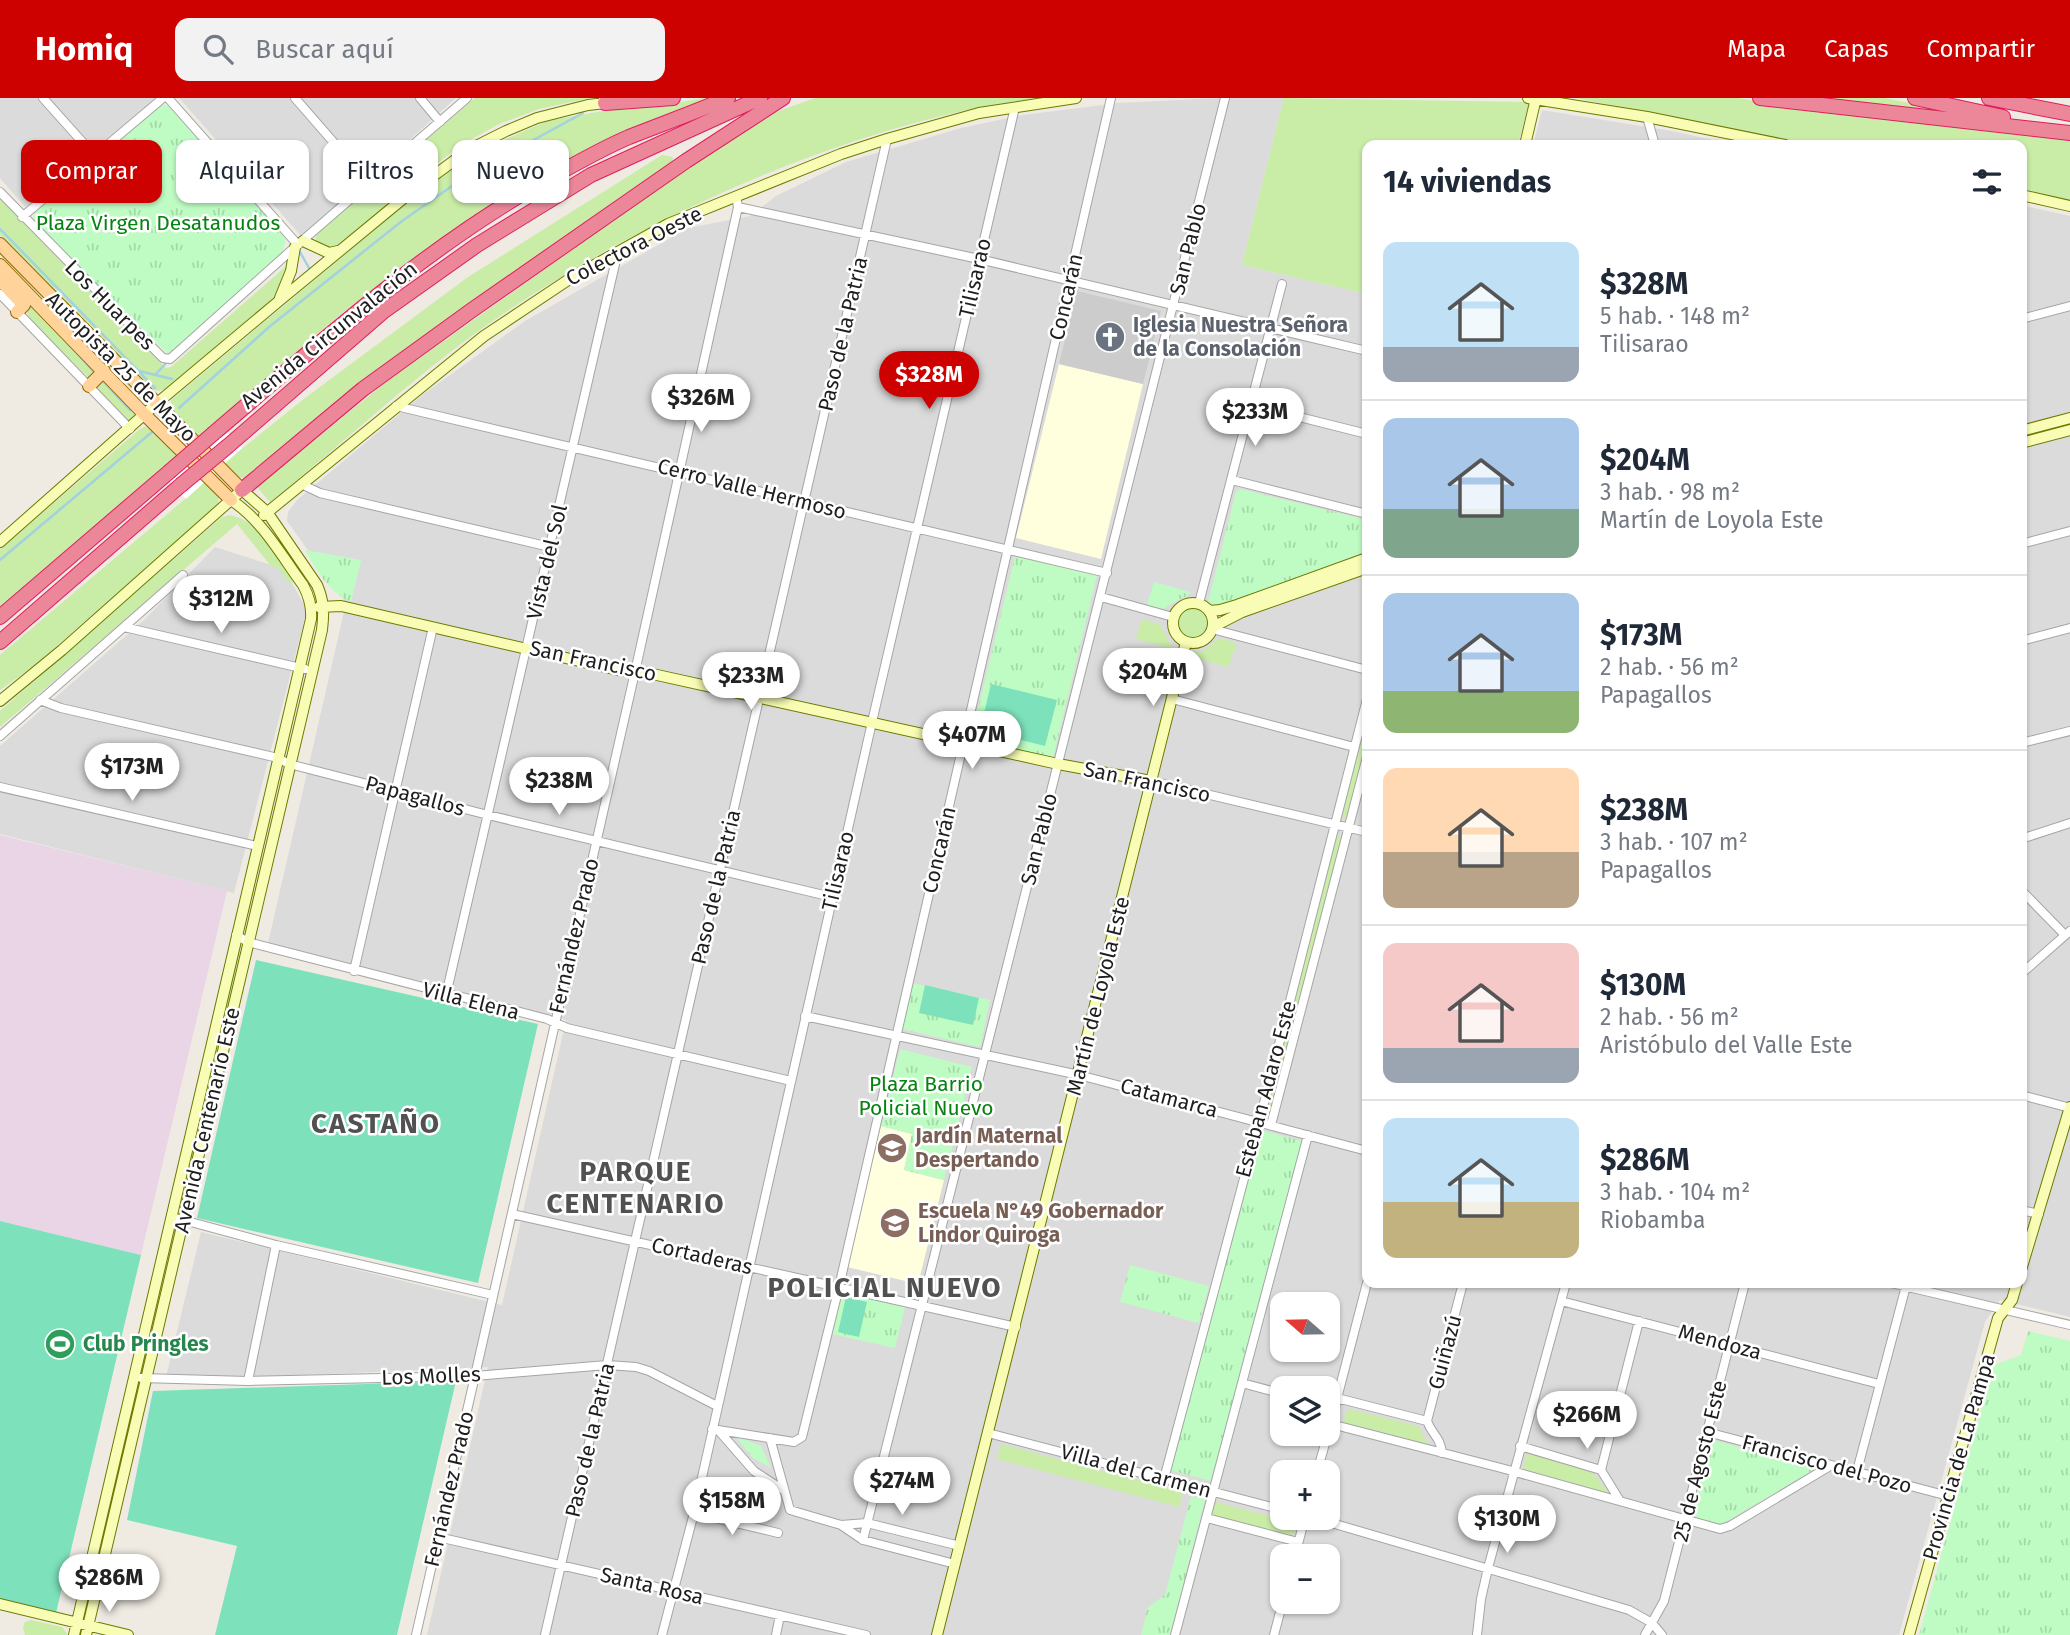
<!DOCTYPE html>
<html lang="es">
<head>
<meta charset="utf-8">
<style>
  body { margin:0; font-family:"Fira Sans",sans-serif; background:#f2f2f3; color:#1f2937; height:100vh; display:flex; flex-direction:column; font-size:26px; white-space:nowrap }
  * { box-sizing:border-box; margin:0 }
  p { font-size:23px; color:#747a83 }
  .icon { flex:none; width:38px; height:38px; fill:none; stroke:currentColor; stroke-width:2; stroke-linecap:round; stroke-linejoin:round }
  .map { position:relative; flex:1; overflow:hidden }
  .panel { position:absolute; left:1362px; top:42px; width:665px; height:1148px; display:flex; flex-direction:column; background:#fff; border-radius:14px; box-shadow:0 2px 5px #0004 }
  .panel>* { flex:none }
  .hud { position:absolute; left:21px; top:42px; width:665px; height:63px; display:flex; gap:14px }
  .needle { width:46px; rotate:290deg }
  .tools { position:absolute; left:1270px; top:1194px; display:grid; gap:14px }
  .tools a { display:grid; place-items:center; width:70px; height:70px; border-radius:14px; background:#fff; box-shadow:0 2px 5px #0004; font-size:35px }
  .price { position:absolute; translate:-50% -60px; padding:0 16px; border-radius:24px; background:#fff; color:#222; font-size:23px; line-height:46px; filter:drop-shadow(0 2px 4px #0008) }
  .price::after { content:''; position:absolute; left:50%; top:42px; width:21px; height:16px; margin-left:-10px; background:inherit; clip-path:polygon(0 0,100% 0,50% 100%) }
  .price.active { background:#cc0100; color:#fff }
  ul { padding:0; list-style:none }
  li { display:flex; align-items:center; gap:21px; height:175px; padding:0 21px }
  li+li { border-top:2px solid #e0e1e3 }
  li span { display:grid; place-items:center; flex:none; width:196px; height:140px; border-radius:14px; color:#555 }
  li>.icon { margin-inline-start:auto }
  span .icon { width:84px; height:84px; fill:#fffc; stroke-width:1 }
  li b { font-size:30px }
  h2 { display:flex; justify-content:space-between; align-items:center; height:84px; padding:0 21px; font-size:30px }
  .chip { padding:0 24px; border-radius:14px; background:#fff; box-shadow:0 2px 5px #0004; font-size:24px; line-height:63px }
  .chip.active { background:#cc0100; color:#fff }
  header { display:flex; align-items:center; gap:42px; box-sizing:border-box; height:98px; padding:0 35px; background:#cc0100; color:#fff }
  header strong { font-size:33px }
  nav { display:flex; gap:38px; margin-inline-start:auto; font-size:24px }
  .search { width:490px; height:63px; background:#f2f2f3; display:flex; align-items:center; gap:18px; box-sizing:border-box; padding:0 24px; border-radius:14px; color:#747a83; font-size:26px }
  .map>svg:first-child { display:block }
  .residential { fill:#dcdbdb; fill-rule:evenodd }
  .industrial { fill:#e9d5e5 }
  .education { fill:#ffd }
  .religious { fill:#ccc }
  .grass { fill:#c9eca7 }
  .park { fill:url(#park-tufts) }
  .pitch { fill:#7de2bc }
  .pier { fill:#fff }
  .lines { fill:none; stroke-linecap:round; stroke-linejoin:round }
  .stream { stroke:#a2d1df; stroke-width:2.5 }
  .street-casing { stroke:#a5a5a5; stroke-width:10 }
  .secondary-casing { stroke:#6c7a00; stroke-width:12 }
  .primary-casing { stroke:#986600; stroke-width:14 }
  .highway-casing { stroke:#e21c5f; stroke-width:16 }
  .street { stroke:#fff; stroke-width:8 }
  .secondary { stroke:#f8fcb5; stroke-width:10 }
  .primary { stroke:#ffd399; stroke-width:12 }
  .highway { stroke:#eb8799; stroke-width:14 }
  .highway-bridge-casing { stroke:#e21c5f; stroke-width:16; stroke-linecap:butt }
  .highway-bridge { stroke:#eb8799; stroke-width:14 }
  .labels { text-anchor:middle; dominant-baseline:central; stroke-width:5; stroke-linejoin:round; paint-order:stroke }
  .park-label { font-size:21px; fill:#068211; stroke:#fff }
  .street-label { font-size:21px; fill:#1e1e1e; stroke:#fff }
  .worship-label { font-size:21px; font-weight:bold; fill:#5b616d; stroke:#fff; text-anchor:start }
  .education-label { font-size:21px; font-weight:bold; fill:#785e54; stroke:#fff; text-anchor:start }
  .leisure-label { font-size:21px; font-weight:bold; fill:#27864d; stroke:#fff; text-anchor:start }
  .district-label { font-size:28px; font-weight:bold; letter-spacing:2px; fill:#515151; stroke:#fff }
</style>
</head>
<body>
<header>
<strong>Homiq</strong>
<div class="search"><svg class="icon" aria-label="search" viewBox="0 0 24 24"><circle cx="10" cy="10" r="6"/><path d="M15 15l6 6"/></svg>Buscar aquí</div>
<nav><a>Mapa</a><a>Capas</a><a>Compartir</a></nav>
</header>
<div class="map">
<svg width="2070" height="1537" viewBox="0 0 2070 1537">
  <defs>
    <pattern id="park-tufts" width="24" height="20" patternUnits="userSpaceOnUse" patternTransform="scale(1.75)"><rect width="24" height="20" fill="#befcc3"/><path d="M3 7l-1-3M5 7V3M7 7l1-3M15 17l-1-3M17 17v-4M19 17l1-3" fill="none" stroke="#a3d8a7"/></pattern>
  </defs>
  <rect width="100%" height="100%" fill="#efebe3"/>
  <path class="residential" d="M0,0H155L25,109L0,80Z
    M179,0H456L302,139Z
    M1219,0H1284L1242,167L1367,196V1185H2021V107L2070,118V1219L2000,1202L1985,1224L1899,1537H427L488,1269L165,1283L201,1134L502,1207L566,922L268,845L346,505L287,423L288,414L297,402L421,298L525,223L688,130L750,118L776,98L846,64L961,30L1023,17L1118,5ZM1283,1206H1328V1251H1283ZM1283,1290H1328V1335H1283ZM1283,1374H1328V1419H1283ZM1283,1458H1328V1503H1283Z
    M1542,12L1672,33L1736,47H1533Z
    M215,449L284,471L307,512L234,795L0,736V648L145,521Z"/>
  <path class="industrial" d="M0,737L227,793L141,1157L0,1123Z"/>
  <path class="education" d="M1059,266L1143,286L1101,461L1016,440Z
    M881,1028L912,1036L904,1072L944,1082L918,1186L847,1169Z"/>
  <path class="religious" d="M1077,193L1161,213L1143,286L1059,266Z"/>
  <path class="grass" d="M475,0H590L539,11L499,26L459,48L334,150L328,152L315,145L316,136Z
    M703,0H717L564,64L479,115L341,216L218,323L233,358L305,300L468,179L662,57L673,59L672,66L343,297L245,380L236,379L170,310L171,302L415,98L470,57L547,23L614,11L671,6Z
    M815,0H1040C1014,4 987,7 962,13C808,48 640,124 509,212C424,268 350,340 270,404L258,390L262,381L316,341L386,284L709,55L776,14Z
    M1284,0L1529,4L1518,47H1367V196L1242,167Z
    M1576,0H1739L1782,8L2070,40V104L2021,94V47H1808Z
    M1801,0H1885L1944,12L1938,16Z
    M0,101L166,270L171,269L285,169L289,171L280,195L165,291L158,293L152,291L0,137Z
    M0,151L148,301L144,304L0,157Z
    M1,179L99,271L89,280L32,224L27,215V207Z
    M105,277L138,317L130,325L96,290Z
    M145,329L151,330L219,396L218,408L32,569L0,592V557L197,391L173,364L0,513V451L140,331Z
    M230,417C262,424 277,458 293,484L289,485L278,470L271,468L237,426L0,629V613L222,419Z
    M1176 525a16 16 0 1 1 32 0a16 16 0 1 1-32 0Z
    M1142,521L1160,527L1173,551L1136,541Z
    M1219,540L1237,545L1228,569L1192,559L1195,554L1204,553Z
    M1367,623V641L1346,720L1341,719Z
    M1335,737L1342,739L1270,1019L1264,1018Z
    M238,852L240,853L183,1105L180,1104Z
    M1348,1311L1418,1328L1428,1346L1343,1324Z
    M1001,1346L1183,1394L1179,1409L997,1361Z
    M1527,1355L1592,1374L1610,1397L1523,1371Z
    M1212,1403L1296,1425L1292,1438L1209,1417Z
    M31,1522L62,1529L68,1537H25L23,1529L25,1524Z"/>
  <path class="park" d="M165,7L169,8L286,140L282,157L171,254L167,255L35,125L33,120L35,114L159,8Z
    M1241,391L1367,422V453L1222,509L1214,510L1208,504L1236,394Z
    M305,452L361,462L351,504C328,493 317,473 305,452Z
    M1015,458L1097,477L1053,660L971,640Z
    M1154,484L1191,494C1182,502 1173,503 1164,511L1147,507Z
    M913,885L990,902L980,949L902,931Z
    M900,951L972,969L944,1082L904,1072L912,1036L881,1028Z
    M1261,1032L1302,1043L1211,1383L1170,1372Z
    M1130,1167L1209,1188L1199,1225L1120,1204Z
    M842,1195L905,1209L895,1250L832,1236Z
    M2028,1233L2070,1243V1537H1919L1994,1267L2021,1257Z
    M735,1338L761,1348L771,1370L753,1360Z
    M1711,1341L1815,1371L1720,1427L1690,1418Z
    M1191,1398L1205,1402L1170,1537H1141L1148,1509L1165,1497Z"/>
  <path class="pitch" d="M991,586L1057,602L1045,648L980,632Z
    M256,862L538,926L478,1185L197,1120Z
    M925,887L979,900L973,927L919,915Z
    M0,1123L141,1157L56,1515L0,1501Z
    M846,1199L867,1204L859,1239L838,1234Z
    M456,1283L397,1537H215L237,1448L127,1422L153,1293Z"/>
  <path class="pier" d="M218,323L242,350L186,401L162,374Z"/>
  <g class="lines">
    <path class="stream" d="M0,131L155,290
      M300,154L309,170
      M71,248L94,274
      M139,273L172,281
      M156,276L168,263
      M103,283L130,312
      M179,310L269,229L402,123L462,81L583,15
      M0,462L152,334"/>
    <g class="street-casing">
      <path id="street" d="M43,0L94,57
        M168,0L298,147
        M295,0L369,85
        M420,0L440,24
        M1647,19L1655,47
        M0,94L156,253L163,260L170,261L295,149L467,0
        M738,109L979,161L1367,253
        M22,119L163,0
        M0,196L130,331
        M2021,221L2070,208
        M1252,307L1367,336
        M396,308C634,362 870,420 1107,475
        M1232,382L1367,416
        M301,386L320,395L550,449
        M2021,446L2070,433
        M1101,499L1173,519
        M1199,505L1282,186
        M124,529L305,571
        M1212,531L1367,572
        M2021,543L2070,530
        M1172,601L1354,649
        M40,602L61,610L278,660L289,666L488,717L832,799
        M0,638L183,477
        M2021,645L2070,633
        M1151,683L1367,734
        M0,689L257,748
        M2021,741L2070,725
        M2021,792L2065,837
        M236,837L248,844L547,921L567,930L791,983
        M354,873L433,529
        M2021,876L2070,833
        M446,897L618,153
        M805,918L1079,977L1367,1053
        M2021,997L2070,1010
        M1271,1027L1367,659
        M2021,1112L2039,1116
        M512,1116L1016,1229
        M172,1119L276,1147L493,1197
        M1891,1185L2070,1227
        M1561,1203L1879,1286
        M141,1280L248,1283L475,1278L607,1267L636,1269L649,1273L717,1308
        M248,1283L276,1147
        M1242,1285L1283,1296
        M1337,1300L1427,1323C1432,1337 1440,1338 1442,1355
        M1427,1323L1463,1185
        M1331,1326L1501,1370L1720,1431L1730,1428L1830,1368
        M712,1331L794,1344L802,1339L839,1189L1111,0
        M719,1333L754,1373L783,1392
        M1707,1334L1948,1398
        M988,1335L1283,1412
        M1328,1335L1367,1185
        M770,1340L790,1412L841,1427L867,1425L960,1448
        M1520,1348L1601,1372L1620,1403
        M1601,1372L1639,1223
        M1857,1373L1906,1188
        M1317,1374L1328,1335
        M1164,1381L1262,1013L1367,601
        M694,1415L778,1435
        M1311,1419L1629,1512L1652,1525L1662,1537
        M1207,1420L1298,1444
        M841,1427L863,1442L955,1466
        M438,1439L866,1537
        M863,1442L1225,0
        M1295,1458L1305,1419
        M416,1537L635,574L738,109L736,98
        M545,1537L887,41
        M662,1537L694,1415L872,624L1015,9
        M776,1537L780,1517
        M1175,1537L1308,1037
        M1274,1537L1283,1503
        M1477,1537L1481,1501L1488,1470L1566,1185
        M1645,1537L1664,1503L1745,1185"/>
    </g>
    <g class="secondary-casing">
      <path id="secondary" d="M1528,0L1647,19L1785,47
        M1525,47L1536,0
        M2021,97L2070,108
        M303,143L329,155L338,153
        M280,200L291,173L295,149
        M2021,333L2070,320
        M2021,345L2070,332
        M264,417L484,238L571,180L668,126L841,56L887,41L979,15L1076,0
        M0,444L156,306L279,203L410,95L470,51L506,33L537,20L588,7L605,5L604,0
        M1173 525a20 20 0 1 1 40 0a20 20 0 1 1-40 0Z
        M319,509L341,508L618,572L648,575L1058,666L1151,683
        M1209,513L1220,512L1237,507L1367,460
        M1213,529L1242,514L1367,470
        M0,603L62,552L242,392L267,414L317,487C324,503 324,515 322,532L86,1537
        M2021,1172L2070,1009
        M0,1506L128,1537
        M74,1537L311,521C312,508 309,498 303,487C281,457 262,422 231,402
        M937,1537L1186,544
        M1909,1537L1998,1220L2012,1202L2017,1185"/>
    </g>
    <g class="primary-casing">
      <path id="primary" d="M0,146L242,392
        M0,167L145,317L231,402
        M0,182L24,207L17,214
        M89,288L104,273"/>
    </g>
    <g class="highway-casing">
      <path id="highway" d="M1760,0L2070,35
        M1915,0L2003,19
        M1989,0L2070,16
        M605,5L673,0
        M214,335C321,244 426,149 548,81C575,66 601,51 629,39C662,26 695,14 728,0
        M228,348L384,213L477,147L591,77L760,0
        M242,392L363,291L472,212L686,63L783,0
        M0,519L169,374
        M0,544L181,387"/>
    </g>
    <use href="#street" class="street"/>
    <use href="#secondary" class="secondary"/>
    <use href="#primary" class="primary"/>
    <use href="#highway" class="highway"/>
    <g class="highway-bridge-casing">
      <path id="highway-bridge" d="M169,374L214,335
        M181,387L228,348"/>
    </g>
    <use href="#highway-bridge" class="highway-bridge"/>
  </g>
  <defs>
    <g id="church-disc" transform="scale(1.575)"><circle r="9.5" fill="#6b7280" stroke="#fff"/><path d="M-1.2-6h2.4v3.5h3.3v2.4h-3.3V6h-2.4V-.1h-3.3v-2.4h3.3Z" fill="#fff"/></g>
    <g id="school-disc" transform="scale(1.575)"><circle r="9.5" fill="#8d6e63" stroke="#fff"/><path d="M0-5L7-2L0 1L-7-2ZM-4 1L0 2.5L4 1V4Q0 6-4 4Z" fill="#fff"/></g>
    <g id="stadium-disc" transform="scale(1.575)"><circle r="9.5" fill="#2e9e5b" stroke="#fff"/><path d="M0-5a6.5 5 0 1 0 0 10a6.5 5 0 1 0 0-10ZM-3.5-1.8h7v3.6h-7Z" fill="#fff"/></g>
  </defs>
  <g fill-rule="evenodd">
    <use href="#church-disc" x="1110" y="239"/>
    <use href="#school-disc" x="892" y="1050"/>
    <use href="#school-disc" x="895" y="1125"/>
    <use href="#stadium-disc" x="60" y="1246"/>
  </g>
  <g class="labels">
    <g class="park-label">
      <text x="158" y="125">Plaza Virgen Desatanudos</text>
      <text x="926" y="986">Plaza Barrio<tspan x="926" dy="24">Policial Nuevo</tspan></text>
    </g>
    <g class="street-label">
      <text transform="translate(634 148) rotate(-27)">Colectora Oeste</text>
      <text transform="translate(1188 151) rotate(-76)">San Pablo</text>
      <text transform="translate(975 180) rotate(-77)">Tilisarao</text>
      <text transform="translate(1066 199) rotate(-77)">Concarán</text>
      <text transform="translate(110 207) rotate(45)">Los Huarpes</text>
      <text transform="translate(843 236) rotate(-77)">Paso de la Patria</text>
      <text transform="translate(329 237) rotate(-39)">Avenida Circunvalación</text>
      <text transform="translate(121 269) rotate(45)">Autopista 25 de Mayo</text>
      <text transform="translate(752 391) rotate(14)">Cerro Valle Hermoso</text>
      <text transform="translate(547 464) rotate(-77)">Vista del Sol</text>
      <text transform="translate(593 563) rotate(12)">San Francisco</text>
      <text transform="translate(1147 684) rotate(12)">San Francisco</text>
      <text transform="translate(415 698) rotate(15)">Papagallos</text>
      <text transform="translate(1039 741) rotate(-76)">San Pablo</text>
      <text transform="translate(939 752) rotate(-77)">Concarán</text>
      <text transform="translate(838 773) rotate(-77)">Tilisarao</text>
      <text transform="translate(716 789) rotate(-77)">Paso de la Patria</text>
      <text transform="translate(574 838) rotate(-77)">Fernández Prado</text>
      <text transform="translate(1098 898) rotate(-76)">Martín de Loyola Este</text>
      <text transform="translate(471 903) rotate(14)">Villa Elena</text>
      <text transform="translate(1266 991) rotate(-75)">Esteban Adaro Este</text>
      <text transform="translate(1169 1000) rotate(15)">Catamarca</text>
      <text transform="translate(207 1022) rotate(-77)">Avenida Centenario Este</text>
      <text transform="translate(702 1158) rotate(13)">Cortaderas</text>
      <text transform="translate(1720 1244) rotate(15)">Mendoza</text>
      <text transform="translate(1445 1254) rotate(-75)">Guiñazú</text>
      <text transform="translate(431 1278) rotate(-2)">Los Molles</text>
      <text transform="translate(590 1342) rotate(-77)">Paso de la Patria</text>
      <text transform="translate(1959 1359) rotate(-74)">Provincia de La Pampa</text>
      <text transform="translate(1700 1363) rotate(-76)">25 de Agosto Este</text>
      <text transform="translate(1827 1366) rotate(15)">Francisco del Pozo</text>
      <text transform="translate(1136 1373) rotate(15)">Villa del Carmen</text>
      <text transform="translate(449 1391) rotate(-77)">Fernández Prado</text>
      <text transform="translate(652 1488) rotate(13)">Santa Rosa</text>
    </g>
    <g class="worship-label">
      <text x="1133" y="227">Iglesia Nuestra Señora<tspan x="1133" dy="24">de la Consolación</tspan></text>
    </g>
    <g class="education-label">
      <text x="915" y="1038">Jardín Maternal<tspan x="915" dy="24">Despertando</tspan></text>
      <text x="918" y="1113">Escuela N°49 Gobernador<tspan x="918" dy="24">Lindor Quiroga</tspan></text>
    </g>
    <g class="leisure-label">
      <text x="83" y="1246">Club Pringles</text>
    </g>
    <g class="district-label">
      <text x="376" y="1025">CASTAÑO</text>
      <text x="636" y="1073">PARQUE<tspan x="636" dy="32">CENTENARIO</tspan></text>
      <text x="885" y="1189">POLICIAL NUEVO</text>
    </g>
  </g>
</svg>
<div class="tools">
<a><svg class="needle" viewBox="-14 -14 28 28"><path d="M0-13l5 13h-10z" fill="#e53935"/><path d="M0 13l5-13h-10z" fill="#747a83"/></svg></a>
<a><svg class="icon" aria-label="layers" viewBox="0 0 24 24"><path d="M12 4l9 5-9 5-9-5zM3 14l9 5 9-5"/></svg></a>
<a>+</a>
<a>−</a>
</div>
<b class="price active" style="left:929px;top:313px">$328M</b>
<b class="price" style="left:701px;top:336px">$326M</b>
<b class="price" style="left:1255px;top:350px">$233M</b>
<b class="price" style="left:221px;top:537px">$312M</b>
<b class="price" style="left:1153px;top:610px">$204M</b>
<b class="price" style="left:751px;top:614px">$233M</b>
<b class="price" style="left:972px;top:673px">$407M</b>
<b class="price" style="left:132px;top:705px">$173M</b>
<b class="price" style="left:559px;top:719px">$238M</b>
<b class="price" style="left:1587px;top:1353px">$266M</b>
<b class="price" style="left:902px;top:1419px">$274M</b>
<b class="price" style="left:732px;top:1439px">$158M</b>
<b class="price" style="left:1507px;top:1457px">$130M</b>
<b class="price" style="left:109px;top:1516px">$286M</b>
<div class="hud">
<a class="chip active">Comprar</a>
<a class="chip">Alquilar</a>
<a class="chip">Filtros</a>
<a class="chip">Nuevo</a>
</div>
<section class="panel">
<h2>14 viviendas<svg class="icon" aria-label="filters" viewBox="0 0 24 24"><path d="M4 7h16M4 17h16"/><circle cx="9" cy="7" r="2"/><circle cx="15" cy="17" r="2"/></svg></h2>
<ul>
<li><span style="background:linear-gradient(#bfe0f5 75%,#9aa5b1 0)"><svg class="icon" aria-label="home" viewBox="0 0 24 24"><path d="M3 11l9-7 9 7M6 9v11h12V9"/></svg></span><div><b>$328M</b><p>5 hab. · 148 m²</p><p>Tilisarao</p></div></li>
<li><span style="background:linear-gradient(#a9c7e8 65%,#7fa58c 0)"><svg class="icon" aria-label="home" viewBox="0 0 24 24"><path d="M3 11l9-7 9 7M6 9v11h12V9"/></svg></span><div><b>$204M</b><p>3 hab. · 98 m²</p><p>Martín de Loyola Este</p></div></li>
<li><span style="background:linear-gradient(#a9c7e8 70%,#8fb573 0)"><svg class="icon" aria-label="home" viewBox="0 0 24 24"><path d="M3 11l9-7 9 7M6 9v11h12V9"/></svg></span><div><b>$173M</b><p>2 hab. · 56 m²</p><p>Papagallos</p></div></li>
<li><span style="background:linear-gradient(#ffd9b3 60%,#b9a48a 0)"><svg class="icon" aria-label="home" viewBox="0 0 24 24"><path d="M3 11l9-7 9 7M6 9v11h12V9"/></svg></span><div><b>$238M</b><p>3 hab. · 107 m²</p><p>Papagallos</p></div></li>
<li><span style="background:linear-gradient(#f6c9c9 75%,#9aa5b1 0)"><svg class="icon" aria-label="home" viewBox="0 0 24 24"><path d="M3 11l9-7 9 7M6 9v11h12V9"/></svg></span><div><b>$130M</b><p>2 hab. · 56 m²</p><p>Aristóbulo del Valle Este</p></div></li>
<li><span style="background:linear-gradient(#bfe0f5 60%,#c2b280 0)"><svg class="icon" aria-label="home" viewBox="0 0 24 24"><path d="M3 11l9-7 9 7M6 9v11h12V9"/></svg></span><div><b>$286M</b><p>3 hab. · 104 m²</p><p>Riobamba</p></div></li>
</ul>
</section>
</div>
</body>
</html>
